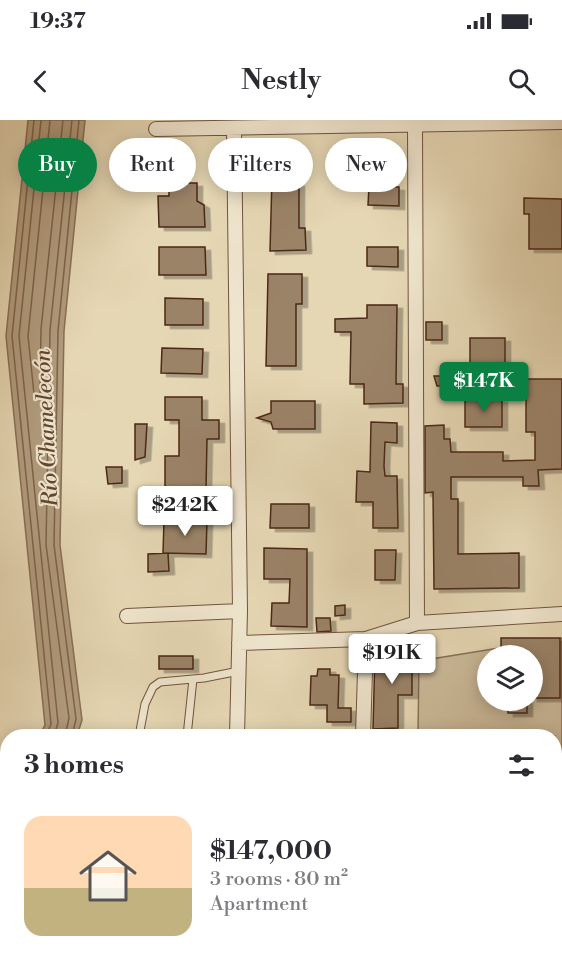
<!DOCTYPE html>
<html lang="en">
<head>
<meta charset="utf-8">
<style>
  body { margin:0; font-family:"Libre Bodoni",serif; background:#f2f2f3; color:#2b2b33; height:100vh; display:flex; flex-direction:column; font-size:22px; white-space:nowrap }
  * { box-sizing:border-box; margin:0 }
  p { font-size:20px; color:#7c7c81 }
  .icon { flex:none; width:33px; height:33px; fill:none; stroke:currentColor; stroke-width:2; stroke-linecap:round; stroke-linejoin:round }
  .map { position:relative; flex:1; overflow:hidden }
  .panel { position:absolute; left:0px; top:609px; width:562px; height:236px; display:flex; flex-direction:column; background:#fff; border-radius:24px 24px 0 0; box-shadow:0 3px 15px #0003 }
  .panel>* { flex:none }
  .hud { position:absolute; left:18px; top:18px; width:526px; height:54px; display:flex; gap:12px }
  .controls { position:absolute; left:477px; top:525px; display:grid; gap:12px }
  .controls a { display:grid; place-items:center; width:66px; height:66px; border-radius:50%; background:#fff; box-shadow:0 3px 15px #0003; font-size:30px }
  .price { position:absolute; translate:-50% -51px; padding:0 14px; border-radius:6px; background:#fff; color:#222; font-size:20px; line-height:39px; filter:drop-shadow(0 2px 3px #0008) }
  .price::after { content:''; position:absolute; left:50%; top:36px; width:18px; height:14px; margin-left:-9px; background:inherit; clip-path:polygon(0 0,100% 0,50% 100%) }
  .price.active { background:#0b8043; color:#fff }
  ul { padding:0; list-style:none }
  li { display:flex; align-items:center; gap:18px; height:150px; padding:0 24px }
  li span { display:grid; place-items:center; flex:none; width:168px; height:120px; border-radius:18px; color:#555 }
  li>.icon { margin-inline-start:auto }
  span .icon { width:72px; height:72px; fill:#fffc; stroke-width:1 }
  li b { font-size:26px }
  h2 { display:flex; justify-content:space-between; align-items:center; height:72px; padding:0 24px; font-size:26px }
  .chip { padding:0 21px; border-radius:27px; background:#fff; box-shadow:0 3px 15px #0003; font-size:21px; line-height:54px }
  .chip.active { background:#0b8043; color:#fff }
  .status { display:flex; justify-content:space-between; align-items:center; height:42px; padding:0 30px; background:#fff; direction:ltr }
  .status svg { height:16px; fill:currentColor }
  header { display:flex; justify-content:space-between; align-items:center; height:78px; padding:0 24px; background:#fff; font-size:27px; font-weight:700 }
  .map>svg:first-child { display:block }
  .green { fill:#cbb999; stroke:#8a7157; stroke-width:1.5; fill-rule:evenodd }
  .water { fill:#b19c7e; stroke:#886e54; stroke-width:1.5 }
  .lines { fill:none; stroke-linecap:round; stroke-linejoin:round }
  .shore { stroke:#7e624a; stroke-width:1.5 }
  .building { fill:#9b8368; stroke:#4a2915; stroke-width:1.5; filter:url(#shadow) }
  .service-casing { stroke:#71543d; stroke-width:9 }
  .minor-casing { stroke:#71543d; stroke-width:16 }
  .service { stroke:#efe5ce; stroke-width:7 }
  .minor { stroke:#efe5ce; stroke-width:14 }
  .labels { text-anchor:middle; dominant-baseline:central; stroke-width:4.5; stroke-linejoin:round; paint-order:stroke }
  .water-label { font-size:22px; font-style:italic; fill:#64462f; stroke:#efe5ce }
</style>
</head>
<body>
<div class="status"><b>19:37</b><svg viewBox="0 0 49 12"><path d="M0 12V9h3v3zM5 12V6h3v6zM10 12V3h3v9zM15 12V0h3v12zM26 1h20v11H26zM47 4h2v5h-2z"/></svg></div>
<header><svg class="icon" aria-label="back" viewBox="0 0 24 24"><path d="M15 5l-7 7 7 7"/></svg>Nestly<svg class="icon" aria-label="search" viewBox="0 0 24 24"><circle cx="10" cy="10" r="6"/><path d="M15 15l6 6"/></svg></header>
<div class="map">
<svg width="562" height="844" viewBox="0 0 562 844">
  <defs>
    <filter id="shadow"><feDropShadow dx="5.5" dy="3.5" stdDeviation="0" flood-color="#0004"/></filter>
  </defs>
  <rect width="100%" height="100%" fill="#e6d7b4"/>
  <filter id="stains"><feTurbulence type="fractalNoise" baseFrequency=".00333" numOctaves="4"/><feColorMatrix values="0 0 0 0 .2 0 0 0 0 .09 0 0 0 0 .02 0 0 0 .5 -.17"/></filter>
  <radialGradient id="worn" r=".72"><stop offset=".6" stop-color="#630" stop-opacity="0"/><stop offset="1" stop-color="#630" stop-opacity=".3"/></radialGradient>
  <path class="green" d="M562,518V844H415V837H555V616H418L419,541ZM488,536H532V580H488Z"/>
  <path class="water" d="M28,0H85L64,211L60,425L82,600L77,616H39L45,605L6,216Z
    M7,675V768L0,776V688Z"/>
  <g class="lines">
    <path class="shore" d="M34,0L12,216L51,604L46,616
      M41,0L19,216L58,603L54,616
      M50,0L28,216L34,274L37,276L40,274L41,209L63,0
      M65,616L69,598L46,425L50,210L72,0
      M72,616L76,599L54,425L58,211L79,0"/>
  </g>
  <path class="building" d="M266,26H278V38H295V63H299V108H305L306,130L270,131L272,57H260V39H266Z
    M169,63H197V81L204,85L205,107H159L158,76H169Z
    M369,67H399V86L368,85Z
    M524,78L562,79V129H529V94H524Z
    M159,127H205L206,155H159Z
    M367,127H398V147L367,146Z
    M268,154H302V184H296V246H266Z
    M165,178L203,179V205H165Z
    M367,185H397L396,264H403V283L364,284V264H350L351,212H335V199L367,198Z
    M426,202H442V220H426Z
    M470,218H505V254H470Z
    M162,228L203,229L202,254L161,253Z
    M434,256H446V266H437Z
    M522,259H562V349L538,350L539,366H523V357H451V379H458V434L519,433V468L434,469L433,372L425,373V306L444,305V319H450L451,332H503V341L535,340V312H526V275H522Z
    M165,277H202V300H219V319H207L206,369H188V379H171L172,369L165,368V336H179V300H165Z
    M465,279H502V307H465Z
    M271,281H315V309H273L271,302L257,298L271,293Z
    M371,302L397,303V323L385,322L384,346L385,356H397L398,408H373V382H356L357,351L370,352Z
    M135,304H147L145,337L135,340Z
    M106,347H122V363L108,364Z
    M271,384H309V408H270Z
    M164,400L207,401L206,434L163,433Z
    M264,428L307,429V507L271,506L272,483H289L290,459H264Z
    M375,430H396L395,460H375Z
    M168,433L169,451L148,452V434Z
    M345,485V495L335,496V486Z
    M316,498H330L331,511L317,512Z
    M501,518H560V578H532V536H501Z
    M391,529H417L416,543H412V575H398V608L373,609L375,533L391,534Z
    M159,536H193V549H159Z
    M318,549H330V555H339L338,588H351V602H327V585H310L311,556H317Z
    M508,580H527V593H508Z"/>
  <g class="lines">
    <g class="service-casing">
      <path id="service" d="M139,616L145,584L153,567L160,562L204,558L239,551
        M187,616L193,559
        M160,837V844
        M193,837L194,844
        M44,844L46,837"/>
    </g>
    <g class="minor-casing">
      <path id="minor" d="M415,5L417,503
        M234,8L240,491L237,616
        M156,9L562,2
        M127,496L240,491
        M239,523L366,519L417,503L562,494
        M363,616L366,519
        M230,844V837
        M356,844V837"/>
    </g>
    <use href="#service" class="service"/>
    <use href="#minor" class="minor"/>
  </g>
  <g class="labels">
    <g class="water-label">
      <text transform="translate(47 308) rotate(-93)">Río Chamelecón</text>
    </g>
  </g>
  <rect width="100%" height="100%" filter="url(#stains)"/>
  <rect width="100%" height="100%" fill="url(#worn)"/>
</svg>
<div class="controls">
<a><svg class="icon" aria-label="layers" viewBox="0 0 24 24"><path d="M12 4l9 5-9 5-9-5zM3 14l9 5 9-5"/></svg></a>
</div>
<b class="price active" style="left:484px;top:293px">$147K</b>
<b class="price" style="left:185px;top:417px">$242K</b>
<b class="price" style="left:392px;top:565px">$191K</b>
<div class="hud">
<a class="chip active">Buy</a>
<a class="chip">Rent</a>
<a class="chip">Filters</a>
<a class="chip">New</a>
</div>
<section class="panel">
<h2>3 homes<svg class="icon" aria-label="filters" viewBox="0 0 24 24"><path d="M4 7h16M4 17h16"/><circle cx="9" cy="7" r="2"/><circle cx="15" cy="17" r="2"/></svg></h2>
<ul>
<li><span style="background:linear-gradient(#ffd9b3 60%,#c2b280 0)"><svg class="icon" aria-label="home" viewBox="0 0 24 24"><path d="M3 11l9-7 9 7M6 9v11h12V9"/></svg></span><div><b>$147,000</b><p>3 rooms · 80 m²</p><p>Apartment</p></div></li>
</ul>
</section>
</div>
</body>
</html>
